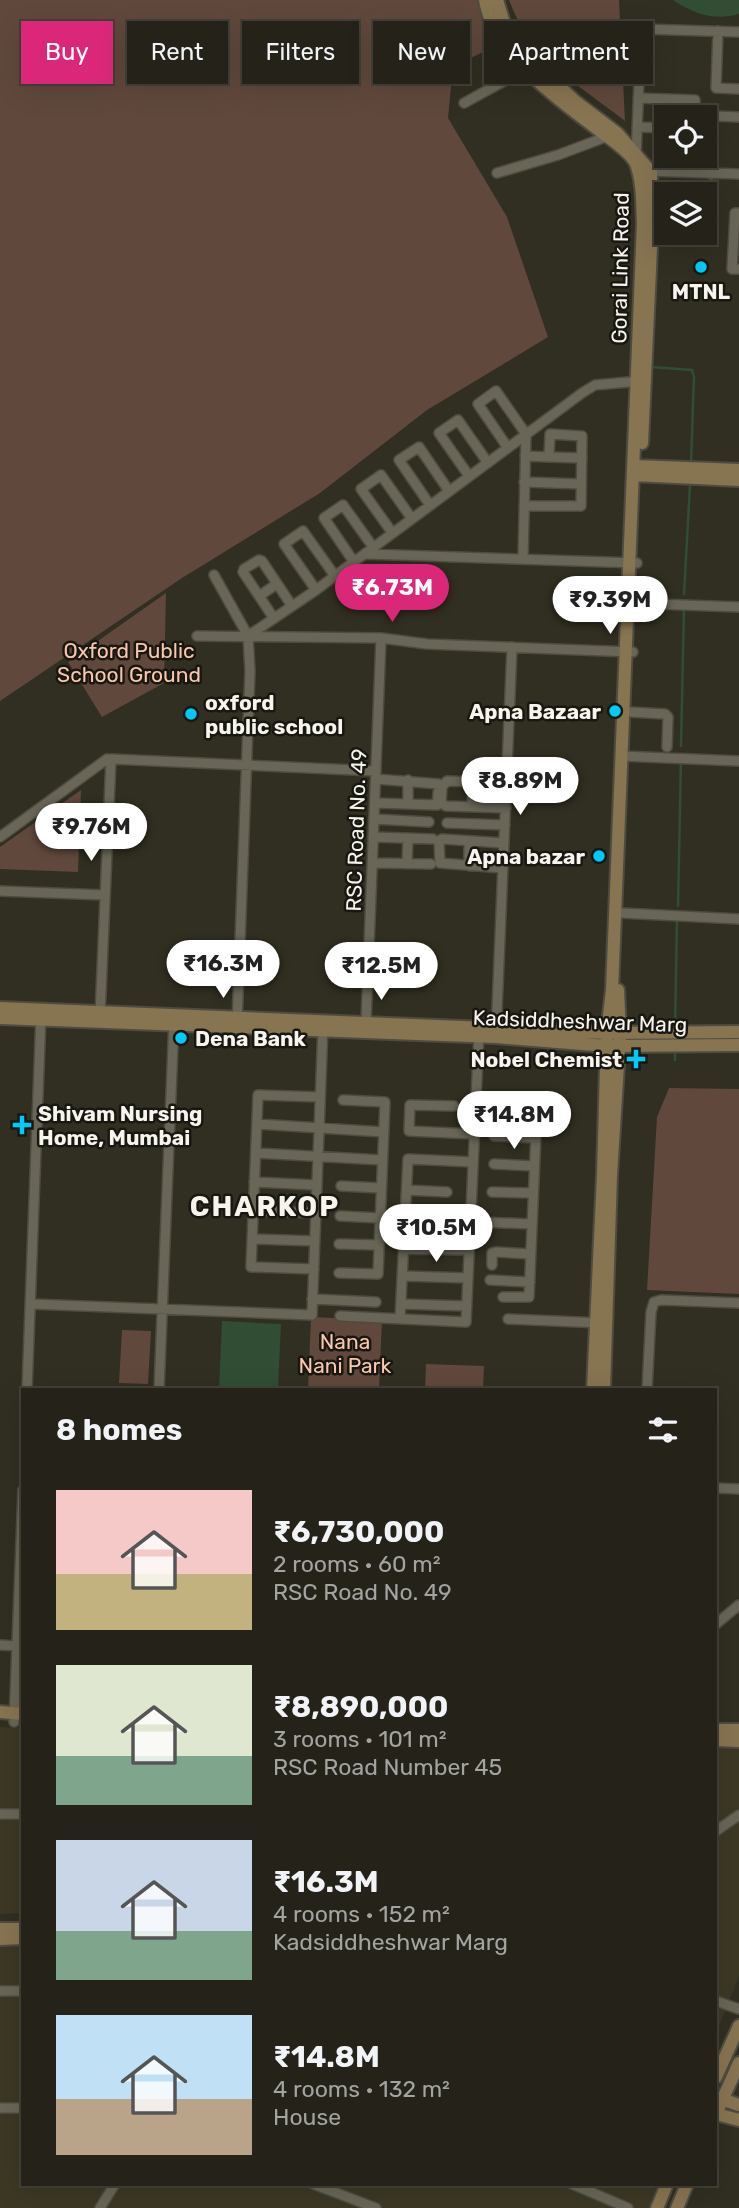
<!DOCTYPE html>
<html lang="en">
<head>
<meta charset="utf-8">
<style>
  body { margin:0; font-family:Rubik,sans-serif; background:#312f26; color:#f1f3f6; height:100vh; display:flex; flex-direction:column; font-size:26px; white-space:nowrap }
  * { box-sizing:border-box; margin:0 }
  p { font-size:23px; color:#a3a4a2 }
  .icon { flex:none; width:38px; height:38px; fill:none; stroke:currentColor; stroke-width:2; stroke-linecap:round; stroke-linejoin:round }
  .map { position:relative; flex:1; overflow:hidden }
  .panel { position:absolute; left:21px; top:1388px; width:696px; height:798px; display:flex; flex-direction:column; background:#252319; border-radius:0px; box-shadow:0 7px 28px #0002,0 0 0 2px #424038 }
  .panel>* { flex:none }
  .guide { position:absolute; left:21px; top:21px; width:698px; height:63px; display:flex; gap:14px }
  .fabs { position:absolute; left:654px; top:105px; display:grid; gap:14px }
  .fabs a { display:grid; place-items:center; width:63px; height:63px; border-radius:0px; background:#252319; box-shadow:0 7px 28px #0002,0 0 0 2px #424038; font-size:35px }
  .price { position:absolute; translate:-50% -60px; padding:0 16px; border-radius:24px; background:#fff; color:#222; font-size:23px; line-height:46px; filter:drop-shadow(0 2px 4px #0008) }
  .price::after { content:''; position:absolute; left:50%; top:42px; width:21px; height:16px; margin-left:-10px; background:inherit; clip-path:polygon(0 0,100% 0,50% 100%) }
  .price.current { background:#db2777; color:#fff }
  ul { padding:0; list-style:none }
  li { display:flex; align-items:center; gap:21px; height:175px; padding:0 35px }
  li span { display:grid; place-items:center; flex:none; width:196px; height:140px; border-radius:0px; color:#555 }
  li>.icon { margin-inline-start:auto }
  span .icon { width:84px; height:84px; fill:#fffc; stroke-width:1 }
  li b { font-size:30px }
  h2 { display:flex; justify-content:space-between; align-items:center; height:84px; padding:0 35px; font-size:30px }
  .chip { padding:0 24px; border-radius:0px; background:#252319; box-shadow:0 7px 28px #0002,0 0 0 2px #424038; font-size:24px; line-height:63px }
  .chip.current { background:#db2777; color:#fff }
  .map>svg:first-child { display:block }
  .built { fill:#3c3824 }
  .green { fill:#60483c }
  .water { fill:#314d34 }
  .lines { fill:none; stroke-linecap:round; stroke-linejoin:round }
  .stream { stroke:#314d34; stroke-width:2.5 }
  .street-casing { stroke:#4e4c40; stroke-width:12 }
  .secondary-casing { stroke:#4e4c40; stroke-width:16 }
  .street { stroke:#696657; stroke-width:9 }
  .secondary { stroke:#877451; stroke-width:12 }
  .poi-dot { fill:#00cbf8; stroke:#181711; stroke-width:2.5 }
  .labels { text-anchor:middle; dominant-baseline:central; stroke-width:5; stroke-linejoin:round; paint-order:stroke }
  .street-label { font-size:21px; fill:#f6f4ec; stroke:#181711 }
  .poi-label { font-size:21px; font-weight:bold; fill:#f6f4ec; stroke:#181711; text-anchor:start }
  .park-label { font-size:21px; fill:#f9c7ae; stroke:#181711 }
  .district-label { font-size:28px; font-weight:bold; letter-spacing:2px; fill:#f6f4ec; stroke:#181711 }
</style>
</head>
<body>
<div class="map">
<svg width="739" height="2208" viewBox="0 0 739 2208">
  <rect width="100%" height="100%" fill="#312f21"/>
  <path class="built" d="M0,1727L23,1728V1913L0,1914Z
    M716,1742H739V1976L716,2034Z
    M0,1944H23V2184H658L649,2208H0Z"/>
  <path class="green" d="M0,0H478L491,48L453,67L448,118L507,217L548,337L427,410L320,493L182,578L0,701Z
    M509,0H619L625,121C579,85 530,58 509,0Z
    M166,593L164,683L102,717L68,662Z
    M81,790L78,872L0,869V847Z
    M669,1088L739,1089V1294L647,1290L657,1117Z
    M311,1317L382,1320L379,1389L308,1390Z
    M122,1330L151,1331L148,1384L119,1383Z
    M426,1364L484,1366L483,1389H425Z"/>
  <path class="water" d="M673,0H739V14C714,21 694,14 673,0Z
    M222,1321L281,1324L278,1389H219Z"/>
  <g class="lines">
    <path class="stream" d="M652,367L692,370L694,377L691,463
      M684,594L690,485
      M681,746L684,607
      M678,906L681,759
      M675,1028L677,919
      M675,1060V1049"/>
    <g class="street-casing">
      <path id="street" d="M718,31L716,88L739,89
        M638,98L695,100L696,117
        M464,103L530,67
        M637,127L667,128
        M636,158L641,29L739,32
        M647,171L739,174
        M497,173L558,155L611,135
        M711,174L713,116L739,117
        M739,213H735L732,269H739
        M508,448L478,404L496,391L526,434L523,559
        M549,457L582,458
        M469,476L439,433L458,420L488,463
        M524,482L581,484
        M430,505L399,460L419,447L449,491
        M524,506H581L582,436L550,434L549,457L525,456
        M391,531L361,489L381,475L410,516
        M365,554L637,563
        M354,562L324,518L343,505L373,547
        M214,575L248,636L250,671L237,1023
        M316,590L284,544L303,531L335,576
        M259,596L277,584
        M627,603L739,607
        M273,617L243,572L244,569L259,560L262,561L292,606
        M197,636L381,638L427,644L633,652
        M248,636L316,590L582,393L595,385L640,381
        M630,712L665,714L668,717L667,747
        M621,756L739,761
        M375,803L437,805L439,784L376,779
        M408,804V780
        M472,807L473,782
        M506,808L446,806L441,803L442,787L447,781L507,783
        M374,819L429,822
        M447,823L505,825
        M0,837L107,759
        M373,837L433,839
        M376,863L431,864
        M407,864L408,838
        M469,866V841
        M503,868L440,863L439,841L442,839L504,843
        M0,891L105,895
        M621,913L739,919
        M100,1016L111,759L376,771
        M366,1023L381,638
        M496,1034L512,647
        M454,1106L410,1105L409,1131L474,1134
        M497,1108L537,1110L529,1297H503
        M257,1124L384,1132
        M494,1136L535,1138
        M256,1153L382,1160
        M494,1164L534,1166
        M254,1182L317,1185
        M341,1186L381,1188
        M407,1190L447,1192
        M492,1192L532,1193
        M253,1211L316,1213
        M340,1216L380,1218
        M405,1219L531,1224
        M252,1239L315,1241
        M339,1244L379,1245
        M404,1249L468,1250
        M492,1265V1253L496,1252L530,1254
        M314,1269L251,1267L258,1095L320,1097
        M339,1273L378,1274L385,1102L343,1100
        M403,1276L468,1278
        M490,1280L530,1282
        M312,1299L376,1302
        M31,1304L312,1315L323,1026
        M401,1304L466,1306
        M340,1316L466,1322L479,1033
        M400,1319L408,1159L473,1162
        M508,1319L602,1323
        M27,1390L41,1014
        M159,1390L174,1020
        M647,1390L651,1312L654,1302L661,1300L739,1303
        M716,1488L739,1489
        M716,1624L739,1605
        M0,1645L17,1646
        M14,1722L23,1490
        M0,1814H23
        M716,1831L739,1815
        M0,1991H23
        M716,2001L739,2009
        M0,2108H23
        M313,2184L376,2208
        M572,2184L628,2208
        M100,2208L115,2184"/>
    </g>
    <g class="secondary-casing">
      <path id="secondary" d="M485,0C494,54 555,97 596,128C607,136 632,153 636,164C643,183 642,204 643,223L612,990L607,1033L603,1175L593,1390
        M497,0L505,26L524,53L575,101L617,133L651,172V247L642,443
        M634,466L739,470
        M633,475L739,480
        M0,1008L607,1033L739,1032
        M0,1018L496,1037L607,1046L739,1045
        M604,1390L611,1175L620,1033L618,990
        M0,1712L23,1714
        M716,1730H739
        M716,1740L739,1741
        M0,1929H23
        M0,1939L23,1938
        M739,2063L716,2114L739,2120
        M716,2077L739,2026
        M716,2097L739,2105
        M657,2208L667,2184
        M677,2208L687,2184"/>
    </g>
    <use href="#street" class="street"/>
    <use href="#secondary" class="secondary"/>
  </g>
  <g class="poi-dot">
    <circle cx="701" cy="267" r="7"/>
    <circle cx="615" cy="711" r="7"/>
    <circle cx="191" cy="714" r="7"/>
    <circle cx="599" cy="856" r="7"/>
    <circle cx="181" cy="1038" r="7"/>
    <path d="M632.5 1048.5h7v7h7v7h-7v7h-7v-7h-7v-7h7z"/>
    <path d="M18.5 1114.5h7v7h7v7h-7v7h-7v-7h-7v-7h7z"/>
  </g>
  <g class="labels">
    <g class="street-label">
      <text transform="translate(620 268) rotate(-89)">Gorai Link Road</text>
      <text transform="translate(356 830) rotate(-88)">RSC Road No. 49</text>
      <text transform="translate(580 1021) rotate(2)">Kadsiddheshwar Marg</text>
    </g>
    <g class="poi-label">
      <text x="701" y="291" text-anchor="middle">MTNL</text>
      <text x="205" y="702">oxford<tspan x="205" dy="24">public school</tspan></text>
      <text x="601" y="711" text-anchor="end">Apna Bazaar</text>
      <text x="585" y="856" text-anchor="end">Apna bazar</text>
      <text x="195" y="1038">Dena Bank</text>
      <text x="622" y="1059" text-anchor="end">Nobel Chemist</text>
      <text x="38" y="1113">Shivam Nursing<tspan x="38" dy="24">Home, Mumbai</tspan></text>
    </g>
    <g class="park-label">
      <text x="129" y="650">Oxford Public<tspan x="129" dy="24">School Ground</tspan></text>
      <text x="345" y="1341">Nana<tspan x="345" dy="24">Nani Park</tspan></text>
    </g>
    <g class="district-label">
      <text x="265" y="1206">CHARKOP</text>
    </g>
  </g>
</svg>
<div class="fabs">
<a><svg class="icon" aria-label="locate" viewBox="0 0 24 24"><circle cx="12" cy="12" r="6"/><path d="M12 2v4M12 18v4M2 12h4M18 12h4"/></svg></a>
<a><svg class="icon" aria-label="layers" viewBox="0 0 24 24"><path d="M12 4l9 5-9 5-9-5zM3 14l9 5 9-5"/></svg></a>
</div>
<b class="price current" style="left:392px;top:624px">₹6.73M</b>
<b class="price" style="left:610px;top:636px">₹9.39M</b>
<b class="price" style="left:520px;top:817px">₹8.89M</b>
<b class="price" style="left:91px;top:863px">₹9.76M</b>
<b class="price" style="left:223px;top:1000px">₹16.3M</b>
<b class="price" style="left:381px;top:1002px">₹12.5M</b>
<b class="price" style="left:514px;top:1151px">₹14.8M</b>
<b class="price" style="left:436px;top:1264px">₹10.5M</b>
<div class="guide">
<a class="chip current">Buy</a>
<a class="chip">Rent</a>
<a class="chip">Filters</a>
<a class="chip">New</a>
<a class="chip">Apartment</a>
</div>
<section class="panel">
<h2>8 homes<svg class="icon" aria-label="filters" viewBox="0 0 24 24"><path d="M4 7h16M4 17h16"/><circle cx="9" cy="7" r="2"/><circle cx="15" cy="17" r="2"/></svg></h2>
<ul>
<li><span style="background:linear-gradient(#f6c9c9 60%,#c2b280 0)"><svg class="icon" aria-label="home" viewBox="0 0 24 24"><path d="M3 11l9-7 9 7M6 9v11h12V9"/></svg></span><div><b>₹6,730,000</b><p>2 rooms · 60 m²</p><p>RSC Road No. 49</p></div></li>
<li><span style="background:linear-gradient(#dfe7d0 65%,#7fa58c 0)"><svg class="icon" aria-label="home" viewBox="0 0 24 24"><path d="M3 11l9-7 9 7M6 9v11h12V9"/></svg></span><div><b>₹8,890,000</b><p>3 rooms · 101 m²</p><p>RSC Road Number 45</p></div></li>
<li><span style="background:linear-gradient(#c9d6e8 65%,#7fa58c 0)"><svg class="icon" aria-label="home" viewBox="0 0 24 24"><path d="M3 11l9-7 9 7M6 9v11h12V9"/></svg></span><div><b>₹16.3M</b><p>4 rooms · 152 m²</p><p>Kadsiddheshwar Marg</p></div></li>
<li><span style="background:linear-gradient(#bfe0f5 60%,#b9a48a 0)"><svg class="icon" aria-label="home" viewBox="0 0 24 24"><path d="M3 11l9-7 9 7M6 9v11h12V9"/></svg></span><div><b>₹14.8M</b><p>4 rooms · 132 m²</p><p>House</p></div></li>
</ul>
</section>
</div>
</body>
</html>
